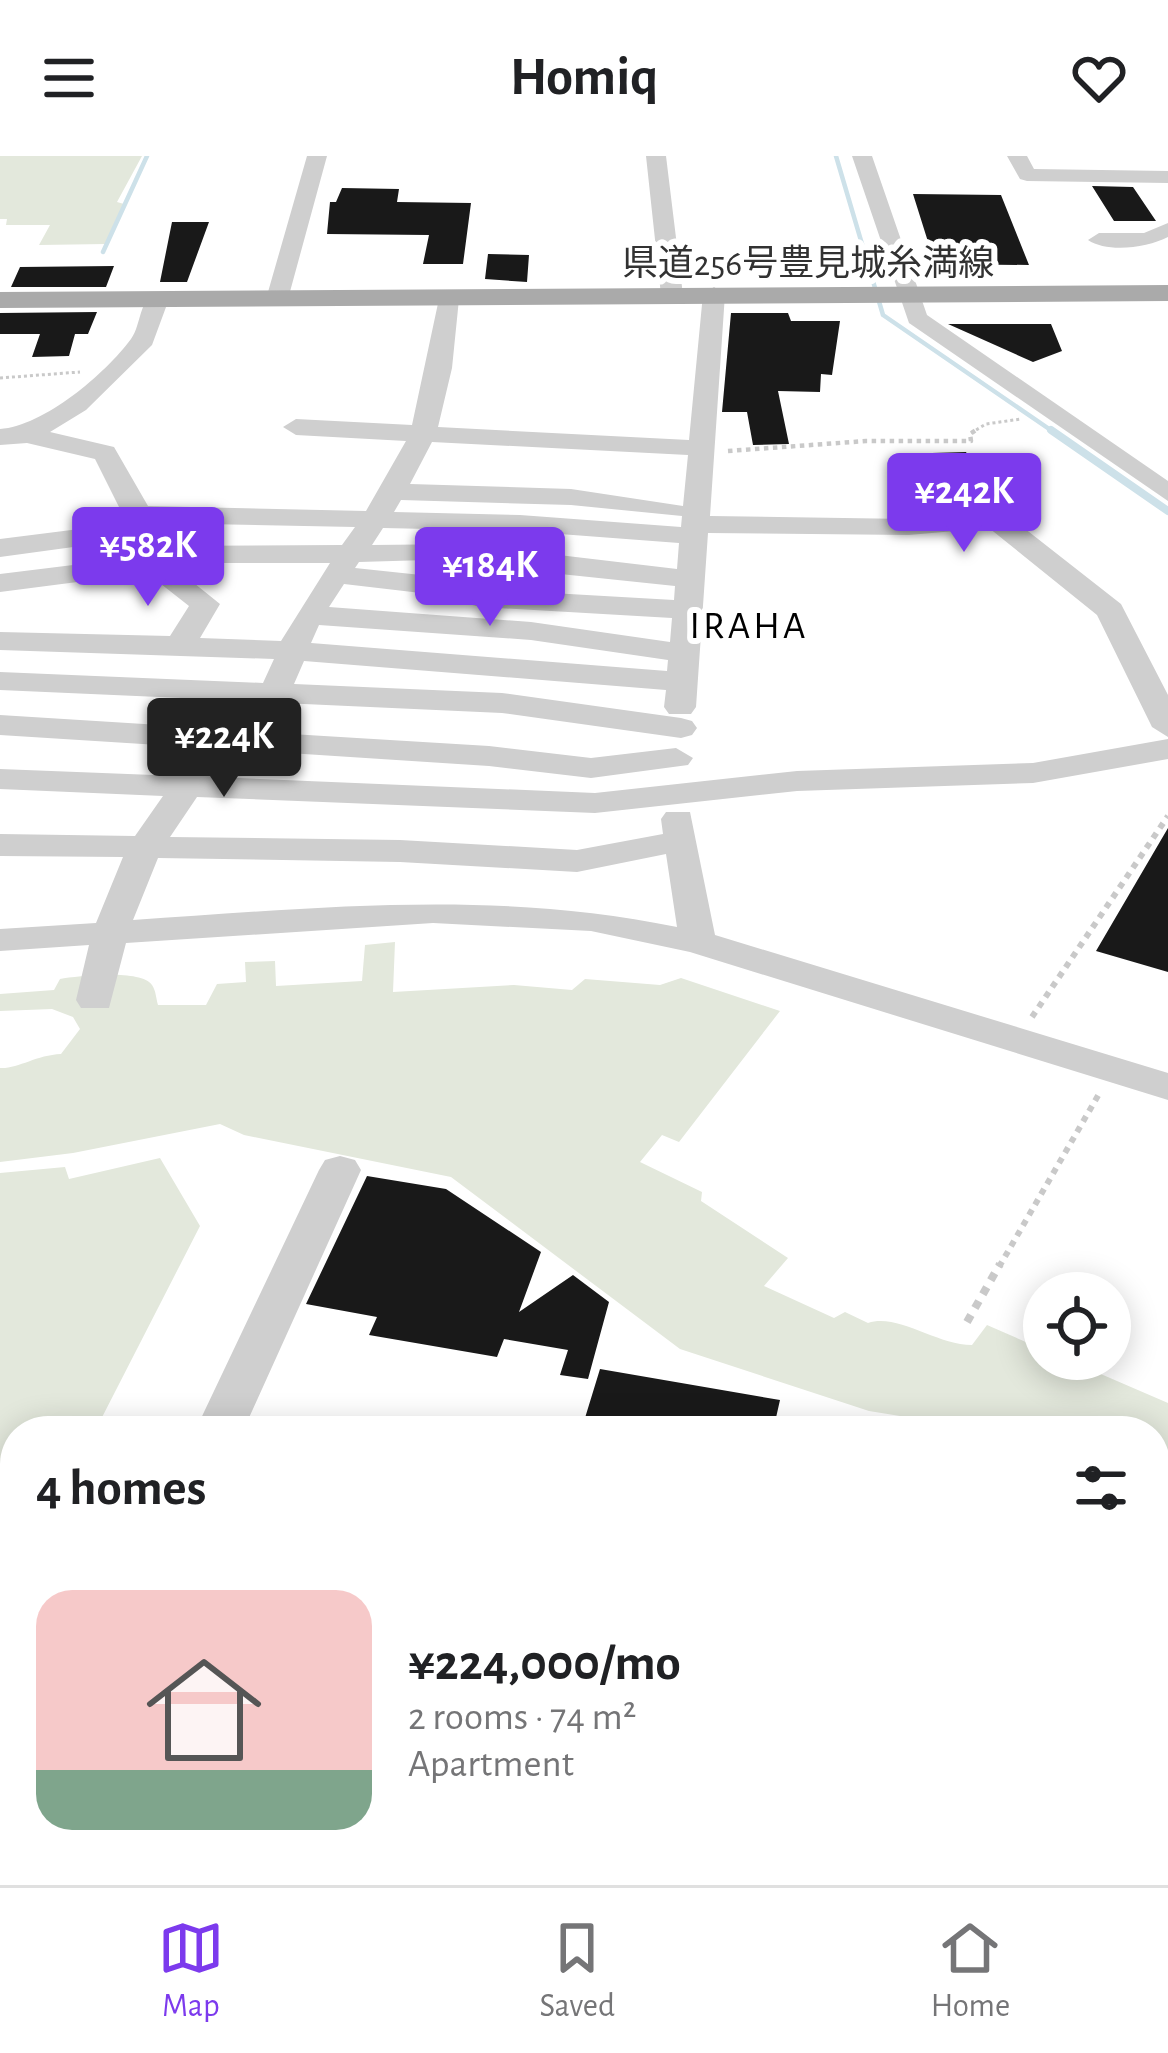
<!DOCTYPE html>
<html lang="en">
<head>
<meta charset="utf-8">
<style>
  body { margin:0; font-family:"Alegreya Sans","Noto Sans JP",sans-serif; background:#f2f2f2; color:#202124; height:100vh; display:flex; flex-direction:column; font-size:45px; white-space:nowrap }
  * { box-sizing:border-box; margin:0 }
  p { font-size:39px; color:#757577 }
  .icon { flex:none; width:66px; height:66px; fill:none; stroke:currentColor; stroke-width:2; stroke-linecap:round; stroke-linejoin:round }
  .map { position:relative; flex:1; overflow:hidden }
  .drawer { position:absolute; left:0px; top:1260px; width:1170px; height:471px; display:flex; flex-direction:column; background:#fff; border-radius:48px 48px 0 0; box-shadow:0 6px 30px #0003 }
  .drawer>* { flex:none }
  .tools { position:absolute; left:1023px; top:1116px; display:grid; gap:24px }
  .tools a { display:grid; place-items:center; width:108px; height:108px; border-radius:50%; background:#fff; box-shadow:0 6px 30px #0003; font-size:60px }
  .price { position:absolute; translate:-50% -102px; padding:0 27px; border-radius:12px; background:#7c3aed; color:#fff; font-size:39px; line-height:78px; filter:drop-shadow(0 3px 6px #0008) }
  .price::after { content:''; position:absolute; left:50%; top:72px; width:36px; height:27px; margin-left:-18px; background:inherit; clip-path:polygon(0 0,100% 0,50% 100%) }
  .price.on { background:#222; color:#fff }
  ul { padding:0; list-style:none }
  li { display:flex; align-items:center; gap:36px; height:300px; padding:0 36px }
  li span { display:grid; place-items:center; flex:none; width:336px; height:240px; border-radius:36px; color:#555 }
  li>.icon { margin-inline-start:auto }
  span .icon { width:144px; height:144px; fill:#fffc; stroke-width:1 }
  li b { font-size:51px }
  h2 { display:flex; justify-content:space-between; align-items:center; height:144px; padding:0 36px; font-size:51px }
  header { display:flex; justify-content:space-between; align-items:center; height:156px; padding:0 36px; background:#fff; font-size:54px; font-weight:700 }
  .tabs { display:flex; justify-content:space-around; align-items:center; height:168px; border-top:3px solid #e0e0e0; background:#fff; font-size:33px; color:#757577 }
  .tabs a { display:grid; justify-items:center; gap:6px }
  .tabs .on { color:#7c3aed }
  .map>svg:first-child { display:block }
  .green { fill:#e3e8dc }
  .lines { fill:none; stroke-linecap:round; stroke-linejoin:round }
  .stream-far1 { stroke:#cde1e9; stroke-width:4.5 }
  .stream { stroke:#cde1e9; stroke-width:8 }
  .building { fill:#191919 }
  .path-far3 { stroke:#c9c9c9; stroke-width:3; stroke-dasharray:3 3; stroke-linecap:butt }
  .path-far2 { stroke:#c9c9c9; stroke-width:4.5; stroke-dasharray:4.5 4.5; stroke-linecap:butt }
  .path-far1 { stroke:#c9c9c9; stroke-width:6; stroke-dasharray:6 6; stroke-linecap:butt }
  .path { stroke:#c9c9c9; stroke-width:8; stroke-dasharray:8 8; stroke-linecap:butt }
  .minor { fill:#cfcfcf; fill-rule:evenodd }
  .major { fill:#aaa; fill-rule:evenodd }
  .labels { text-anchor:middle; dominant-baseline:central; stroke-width:12; stroke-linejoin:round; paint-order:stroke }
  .far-street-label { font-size:36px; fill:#323232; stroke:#fff }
  .far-quarter-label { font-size:39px; letter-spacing:3px; fill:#000; stroke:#fff }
</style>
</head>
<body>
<header><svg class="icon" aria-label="menu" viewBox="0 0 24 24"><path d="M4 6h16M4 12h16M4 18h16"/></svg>Homiq<svg class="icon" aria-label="heart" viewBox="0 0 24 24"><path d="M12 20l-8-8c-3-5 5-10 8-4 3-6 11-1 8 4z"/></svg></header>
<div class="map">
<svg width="1168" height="1729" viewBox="0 0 1168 1729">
  <rect width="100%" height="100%" fill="#fff"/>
  <path class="green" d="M0,0H142L117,46L124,48L106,88L39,89L50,69H6L7,63H0Z
    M395,786L393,836L514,829L572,834L585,823L660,829L681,822L780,855L679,986L662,979L640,1006L702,1036L701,1045L788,1102L764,1130L834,1162L845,1156L868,1167C898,1157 936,1189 972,1189L987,1169L1044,1194V1203H1066L1168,1247V1336L1155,1330V1275H993L869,1255L680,1193L451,1021L244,979L220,968L73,997L0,1006V912C18,913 36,899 61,898L80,873L73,861L52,853L0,855V838L54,834L60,823C78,820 141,813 152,829C156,835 156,842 158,849H206L217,828L246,826L245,806L275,805L276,830L362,825L365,789Z
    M160,1002L200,1070L95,1275H15V1432L0,1461V1017L65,1011L69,1023Z
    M1155,1336L1168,1342V1729H789L791,1716H1155Z"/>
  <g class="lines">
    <path class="stream-far1" d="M836,0L883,159L1055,277
      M103,96L147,0"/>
    <path class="stream" d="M1051,274L1168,355"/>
  </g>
  <path class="building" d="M1092,30L1133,31L1156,65H1114Z
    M342,32L399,33L397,46L471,47L463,108H423L429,79L327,78L330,46H336Z
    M913,38L1001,39L1029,109L935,108Z
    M172,66H209L187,126H160Z
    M488,98L529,99L527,126L485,123Z
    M114,110L106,131H11L20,111Z
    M0,156V157L97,156L88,178H75L69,200L32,201L40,178H0Z
    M731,157H788L791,165H840L832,219L821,218L820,236L778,235L789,288L753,289L747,256H722Z
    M948,168H1051L1062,195L1033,206Z
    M966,296L981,325L946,326L932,297Z
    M1168,672V816L1096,795Z
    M367,1020L446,1033L541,1096L519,1156L573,1119L609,1146L588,1223L560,1219L568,1194L504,1183L497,1201L369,1179L377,1161L306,1148Z
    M600,1213L780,1244L773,1275H581Z"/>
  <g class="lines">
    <path class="path-far3" d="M0,222L80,216
      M971,277L986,268L1021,263"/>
    <path class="path-far2" d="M728,295L866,285H971L970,278L976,274"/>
    <path class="path-far1" d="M1032,861L1168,660
      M999,1111L1099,938"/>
    <path class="path" d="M967,1166L1000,1108"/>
    <path class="minor" d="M307,0H327L288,143L277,150L266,143Z
      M646,0H666L683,139L672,146L661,139Z
      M852,0H872L927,159L1168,325V345L909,167Z
      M1007,0H1027L1034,13L1168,15V27L1027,25L1020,23Z
      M1168,67V81C1147,92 1107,97 1088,84L1099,77H1144Z
      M714,131L725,138L710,360L909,363L1005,357L1121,448L1168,539V581L1152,571L1097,459L989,372L909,379L708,377L696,551L691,558H669L664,551L666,534L304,505L294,528L502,537L681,562L692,565L697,572L692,579L681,582L502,557L282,547L258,576L489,590L591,602L676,592L693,602L688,609L591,622L489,610L241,594L214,621L595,637L797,615L1033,607L1168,583V603L1033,627L797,635L595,657L197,641L170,681L400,684L577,694L663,678L661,663L666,656H690L715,779L1168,917V944L690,796L591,775L433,767L126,787L109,852H81L76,844L89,789L0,795V773L96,767L123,701L0,700V678L135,680L163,640L0,633V613L179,620L206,592L0,579V559L224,573L250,545L0,534V516L263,527L274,503L0,494V476L170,480L189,450L147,417L0,436V418L138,401L141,393L151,390L342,389L355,371L155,367L159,381L145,389L132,383L0,401V383L127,367L95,303L27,287L0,289V273C44,270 105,218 131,183C142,168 138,143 158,136L169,143L152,189L86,254L50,276L114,291L148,350L366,355L406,285L296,279L283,271L296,263L412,269L440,138L448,136L459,143L452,212L438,271L689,284L703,138ZM432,286L688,299L683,350L571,333L410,328ZM401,344L571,349L682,360L681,371L520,359L394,356ZM383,372L520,375L679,387L677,413L467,388L372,389ZM427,404L675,430L674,444L481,433L421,419L355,412L359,406ZM169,407H330L281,485L200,482L220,448ZM344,428L421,437L481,451L672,462L670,486L531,466L329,451ZM319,469L531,484L668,504L667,515L311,487ZM666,698L677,771C494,733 318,752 133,764L158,702L400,706L577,716Z
      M340,1000L355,1004L361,1014L243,1275H195L319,1014L325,1004Z
      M0,1561L15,1565V1613L0,1609Z
      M15,1708V1716H80L74,1729H3Z
      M179,1716H240L246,1729H185Z"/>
    <path class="major" d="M1168,129V145L0,152V136Z"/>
  </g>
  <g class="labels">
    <g class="far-street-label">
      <text x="808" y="108">県道256号豊見城糸満線</text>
    </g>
    <g class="far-quarter-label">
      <text x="749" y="470">IRAHA</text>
    </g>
  </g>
</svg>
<div class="tools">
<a><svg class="icon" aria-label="locate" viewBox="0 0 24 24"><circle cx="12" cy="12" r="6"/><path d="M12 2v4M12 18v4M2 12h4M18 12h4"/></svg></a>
</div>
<b class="price" style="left:964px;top:399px">¥242K</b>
<b class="price" style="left:148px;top:453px">¥582K</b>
<b class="price" style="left:490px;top:473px">¥184K</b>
<b class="price on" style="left:224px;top:644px">¥224K</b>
<section class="drawer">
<h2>4 homes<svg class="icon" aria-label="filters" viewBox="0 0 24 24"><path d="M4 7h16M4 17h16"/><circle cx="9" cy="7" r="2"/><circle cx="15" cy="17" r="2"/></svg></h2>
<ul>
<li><span style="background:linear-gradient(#f6c9c9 75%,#7fa58c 0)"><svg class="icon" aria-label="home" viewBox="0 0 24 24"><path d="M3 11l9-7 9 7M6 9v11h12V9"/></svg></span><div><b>¥224,000/mo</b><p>2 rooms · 74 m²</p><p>Apartment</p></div></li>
</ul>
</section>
</div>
<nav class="tabs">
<a class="on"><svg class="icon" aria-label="map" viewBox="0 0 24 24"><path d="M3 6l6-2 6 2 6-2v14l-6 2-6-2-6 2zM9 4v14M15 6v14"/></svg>Map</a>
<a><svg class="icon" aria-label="saved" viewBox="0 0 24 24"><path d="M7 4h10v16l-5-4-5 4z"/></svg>Saved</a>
<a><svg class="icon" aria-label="home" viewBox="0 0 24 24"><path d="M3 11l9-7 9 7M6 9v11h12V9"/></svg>Home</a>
</nav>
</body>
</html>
